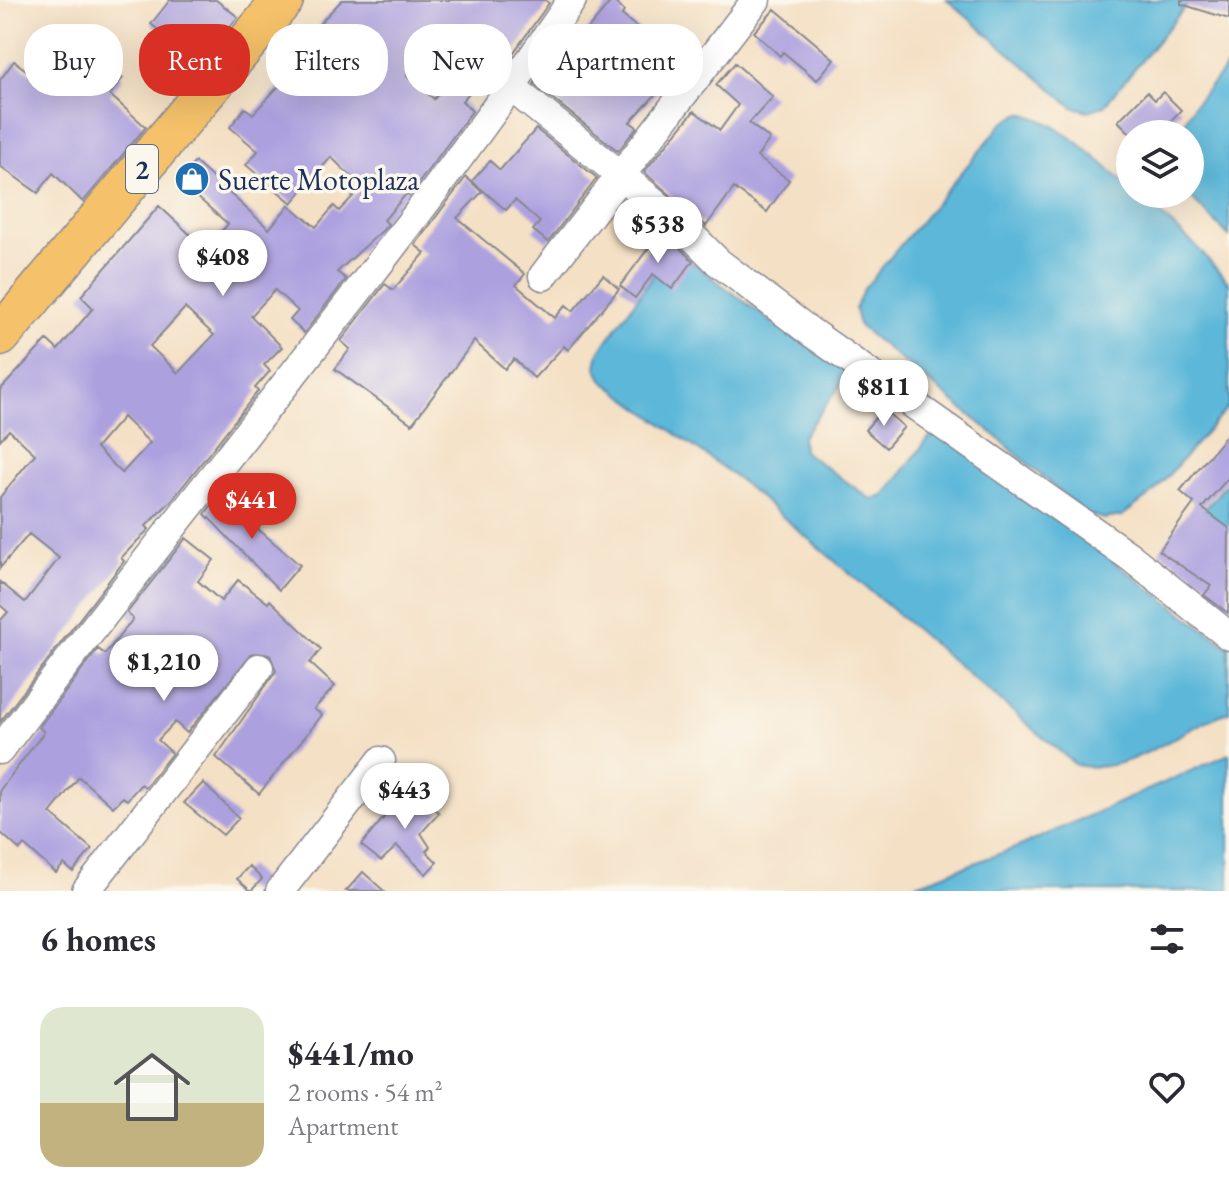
<!DOCTYPE html>
<html lang="en">
<head>
<meta charset="utf-8">
<style>
  body { margin:0; font-family:"EB Garamond",serif; background:#f2f2f3; color:#2b2b33; height:100vh; display:flex; flex-direction:column; font-size:30px; white-space:nowrap }
  * { box-sizing:border-box; margin:0 }
  p { font-size:26px; color:#7c7c81 }
  .icon { flex:none; width:44px; height:44px; fill:none; stroke:currentColor; stroke-width:2; stroke-linecap:round; stroke-linejoin:round }
  .map { position:relative; height:891px; overflow:hidden }
  .sheet { display:flex; flex-direction:column; background:#fff; flex:1 }
  .sheet>* { flex:none }
  .top-card { position:absolute; left:24px; top:24px; width:800px; height:72px; display:flex; gap:16px }
  .controls { position:absolute; left:1116px; top:120px; display:grid; gap:16px }
  .controls a { display:grid; place-items:center; width:88px; height:88px; border-radius:50%; background:#fff; box-shadow:0 8px 32px #0002; font-size:40px }
  .price { position:absolute; translate:-50% -68px; padding:0 18px; border-radius:28px; background:#fff; color:#222; font-size:26px; line-height:52px; filter:drop-shadow(0 2px 4px #0008) }
  .price::after { content:''; position:absolute; left:50%; top:48px; width:24px; height:18px; margin-left:-12px; background:inherit; clip-path:polygon(0 0,100% 0,50% 100%) }
  .price.active { background:#d93025; color:#fff }
  ul { padding:0; list-style:none }
  li { display:flex; align-items:center; gap:24px; height:200px; padding:0 40px }
  li+li { border-top:2px solid #e1e1e2 }
  li span { display:grid; place-items:center; flex:none; width:224px; height:160px; border-radius:24px; color:#555 }
  li>.icon { margin-inline-start:auto }
  span .icon { width:96px; height:96px; fill:#fffc; stroke-width:1 }
  li b { font-size:34px }
  h2 { display:flex; justify-content:space-between; align-items:center; height:96px; padding:0 40px; font-size:34px }
  .chip { padding:0 28px; border-radius:32px; background:#fff; box-shadow:0 8px 32px #0002; font-size:28px; line-height:72px }
  .chip.active { background:#d93025; color:#fff }
  .map>svg:first-child { display:block }
  .water { fill:#5bb7d9; stroke:#3b739c; stroke-width:2 }
  .building { fill:#aca0df; fill-rule:evenodd }
  .lines { fill:none; stroke-linecap:round; stroke-linejoin:round }
  .minor-casing { stroke:#888891; stroke-width:31 }
  .highway-casing { stroke:#888891; stroke-width:43 }
  .minor { stroke:#fff; stroke-width:28 }
  .highway { stroke:#f5c16b; stroke-width:40 }
  .labels { text-anchor:middle; dominant-baseline:central; stroke-width:7; stroke-linejoin:round; paint-order:stroke }
  .shield { fill:#fbf7ec; stroke:#5e6b89; stroke-width:2 }
  .shield-label { font-size:28px; font-weight:bold; fill:#1b2f5e }
  .poi-label { font-size:30px; fill:#1b2f5e; stroke:#fbf7ec; text-anchor:start }
</style>
</head>
<body>
<div class="map">
<svg width="1229" height="891" viewBox="0 0 1229 891">
  <rect width="100%" height="100%" fill="#fbf7ec"/>
  <filter id="ink" filterUnits="userSpaceOnUse"><feTurbulence type="fractalNoise" baseFrequency=".0125" numOctaves="2"/><feDisplacementMap in="SourceGraphic" scale="16" xChannelSelector="R" yChannelSelector="G"/><feConvolveMatrix kernelMatrix="1 2 1 2 8 2 1 2 1" color-interpolation-filters="sRGB"/></filter>
  <filter id="wash" filterUnits="userSpaceOnUse"><feTurbulence type="fractalNoise" baseFrequency=".006" numOctaves="4" result="noise"/><feDisplacementMap in="SourceGraphic" scale="32" xChannelSelector="R" yChannelSelector="G"/><feGaussianBlur stdDeviation="1.8" result="paint"/><feColorMatrix in="noise" values="0 0 0 0 0 0 0 0 0 0 0 0 0 0 0 0 0 1.4 0 .05"/><feComposite in="paint" operator="in"/></filter>
  <g filter="url(#wash)">
    <rect width="100%" height="100%" fill="#f4e0c4"/>
    <path class="water" d="M947,0H1191L1104,106L1088,111L1073,107Z
      M1229,64V236L1187,194H1190V134H1177L1195,104Z
      M1021,113C1062,122 1099,161 1130,188V194H1137L1196,246L1229,283V406L1154,492L1122,516L1104,519L1084,513L996,436L859,326L855,309L863,290L1002,124Z
      M673,248L777,326L845,369L846,378L802,437L803,451L871,499L884,496L935,430L1229,647V712C1178,728 1132,777 1076,765L733,475L603,381L596,367L599,352Z
      M1229,481V531L1203,511Z
      M1229,754V891H898L1018,847Z"/>
    <g id="blocks">
      <path class="building" d="M170,0H216L238,17L200,63L151,24Z
        M342,0H545L549,3L504,66L498,60L462,101L472,111L409,196L406,194L384,220L388,224L383,230L337,272L346,279L304,333L290,320L298,311L275,290L251,316L282,347L264,365L270,371L255,388L258,391L172,500L146,526L149,529L121,558L124,561L0,722V621L8,612L0,605V582L25,602L59,558L29,534L0,568V497L35,454L9,430L0,440V390L47,340L58,350L93,308L81,296L159,206L206,249L228,224L179,181L195,162L269,229L289,205L316,227L334,206L339,211L362,187L331,157L292,203L246,165L258,151L230,127L245,108L253,114L291,73L288,70L327,31L319,24ZM432,49L457,72L434,99L407,76ZM185,308L214,335L178,373L150,346ZM123,417L150,443L122,473L96,448Z
        M612,0L624,11L622,15L654,42L659,37L687,61L662,94L659,91L630,122L637,127L618,151L534,84L552,57L580,30L584,34Z
        M1181,0H1229V19L1181,4Z
        M775,9L834,59L817,80L783,52L780,56L754,32Z
        M60,30L123,78L110,95L146,127L83,202L53,173L38,193L0,166V80L14,61L30,73Z
        M735,63L773,97L749,123L770,139L757,157L789,180L767,212L734,188L706,226L644,172L694,111L720,130L738,105L716,85Z
        M1147,92L1155,100L1163,92L1181,110L1158,134H1131L1118,121Z
        M536,129L597,178L548,242L533,230L540,222L515,200L506,210L472,181L490,161L500,170Z
        M466,177L482,192L457,218L525,274L516,285L555,318L566,305L573,311L603,275L619,289L568,350L564,346L534,378L514,359L505,369L474,341L412,424L335,369L350,349L341,341L385,284L393,290L425,253L415,245Z
        M662,230L693,261L672,289L653,274L635,298L620,286Z
        M883,409L904,427L886,448L865,430Z
        M1229,432V477L1202,508L1229,528L1228,613L1204,595L1211,586L1159,551L1194,503L1180,491Z
        M228,495L256,520L252,524L300,565L279,590L205,514L218,497L222,502Z
        M186,538L214,560L198,581L221,601L238,580L268,603L270,600L321,649L310,663L335,686L314,709L322,715L259,794L216,757L276,671L270,655L252,653L187,733L175,722L158,740L172,753L145,787L141,784L127,800L123,797L113,807L79,777L50,813L92,849L73,872L64,864L56,873L24,845L20,850L0,832V790L44,732L39,727L98,649L105,654L133,619L127,613Z
        M395,770L411,782L400,795L385,783Z
        M203,783L239,818L223,835L184,803Z
        M410,786L439,813L421,833L430,847L426,851L437,862L426,874L397,846L381,861L361,845Z
        M249,866L262,879L251,891L237,879Z
        M363,872L384,891H346Z"/>
    </g>
  </g>
  <g filter="url(#ink)">
    <use href="#blocks" fill-opacity="0" stroke="#888891" stroke-width="2"/>
    <g class="lines">
      <g class="minor-casing">
        <path id="minor" d="M512,88L674,218L718,262L809,331L1129,556L1229,636
          M543,276L756,0
          M0,750C189,499 394,259 572,0
          M86,891L259,668
          M280,891L381,761"/>
      </g>
      <g class="highway-casing">
        <path id="highway" d="M0,336L283,0"/>
      </g>
      <use href="#minor" class="minor"/>
      <use href="#highway" class="highway"/>
    </g>
  </g>
  <defs>
    <g id="shop-disc" transform="scale(1.8)"><circle r="9.5" fill="#1f6fb2" stroke="#fbf7ec"/><path d="M-5-2.5h2.3a2.7 3.5 0 0 1 5.4 0H5L5.5 6h-11ZM-1.5-2.5h3a1.5 2.3 0 0 0-3 0Z" fill="#fff"/></g>
  </defs>
  <g fill-rule="evenodd">
    <use href="#shop-disc" x="192" y="179"/>
  </g>
  <g class="labels">
    <rect class="shield" x="126" y="145" width="32" height="48" rx="6"/>
    <g class="shield-label">
      <text x="142" y="169">2</text>
    </g>
    <g class="poi-label">
      <text x="218" y="179">Suerte Motoplaza</text>
    </g>
  </g>
</svg>
<div class="controls">
<a><svg class="icon" aria-label="layers" viewBox="0 0 24 24"><path d="M12 4l9 5-9 5-9-5zM3 14l9 5 9-5"/></svg></a>
</div>
<b class="price" style="left:658px;top:265px">$538</b>
<b class="price" style="left:223px;top:298px">$408</b>
<b class="price" style="left:884px;top:428px">$811</b>
<b class="price active" style="left:252px;top:541px">$441</b>
<b class="price" style="left:164px;top:703px">$1,210</b>
<b class="price" style="left:405px;top:831px">$443</b>
<div class="top-card">
<a class="chip">Buy</a>
<a class="chip active">Rent</a>
<a class="chip">Filters</a>
<a class="chip">New</a>
<a class="chip">Apartment</a>
</div>
</div>
<section class="sheet">
<h2>6 homes<svg class="icon" aria-label="filters" viewBox="0 0 24 24"><path d="M4 7h16M4 17h16"/><circle cx="9" cy="7" r="2"/><circle cx="15" cy="17" r="2"/></svg></h2>
<ul>
<li><span style="background:linear-gradient(#dfe7d0 60%,#c2b280 0)"><svg class="icon" aria-label="home" viewBox="0 0 24 24"><path d="M3 11l9-7 9 7M6 9v11h12V9"/></svg></span><div><b>$441/mo</b><p>2 rooms · 54 m²</p><p>Apartment</p></div><svg class="icon" aria-label="heart" viewBox="0 0 24 24"><path d="M12 20l-8-8c-3-5 5-10 8-4 3-6 11-1 8 4z"/></svg></li>
</ul>
</section>
</body>
</html>
